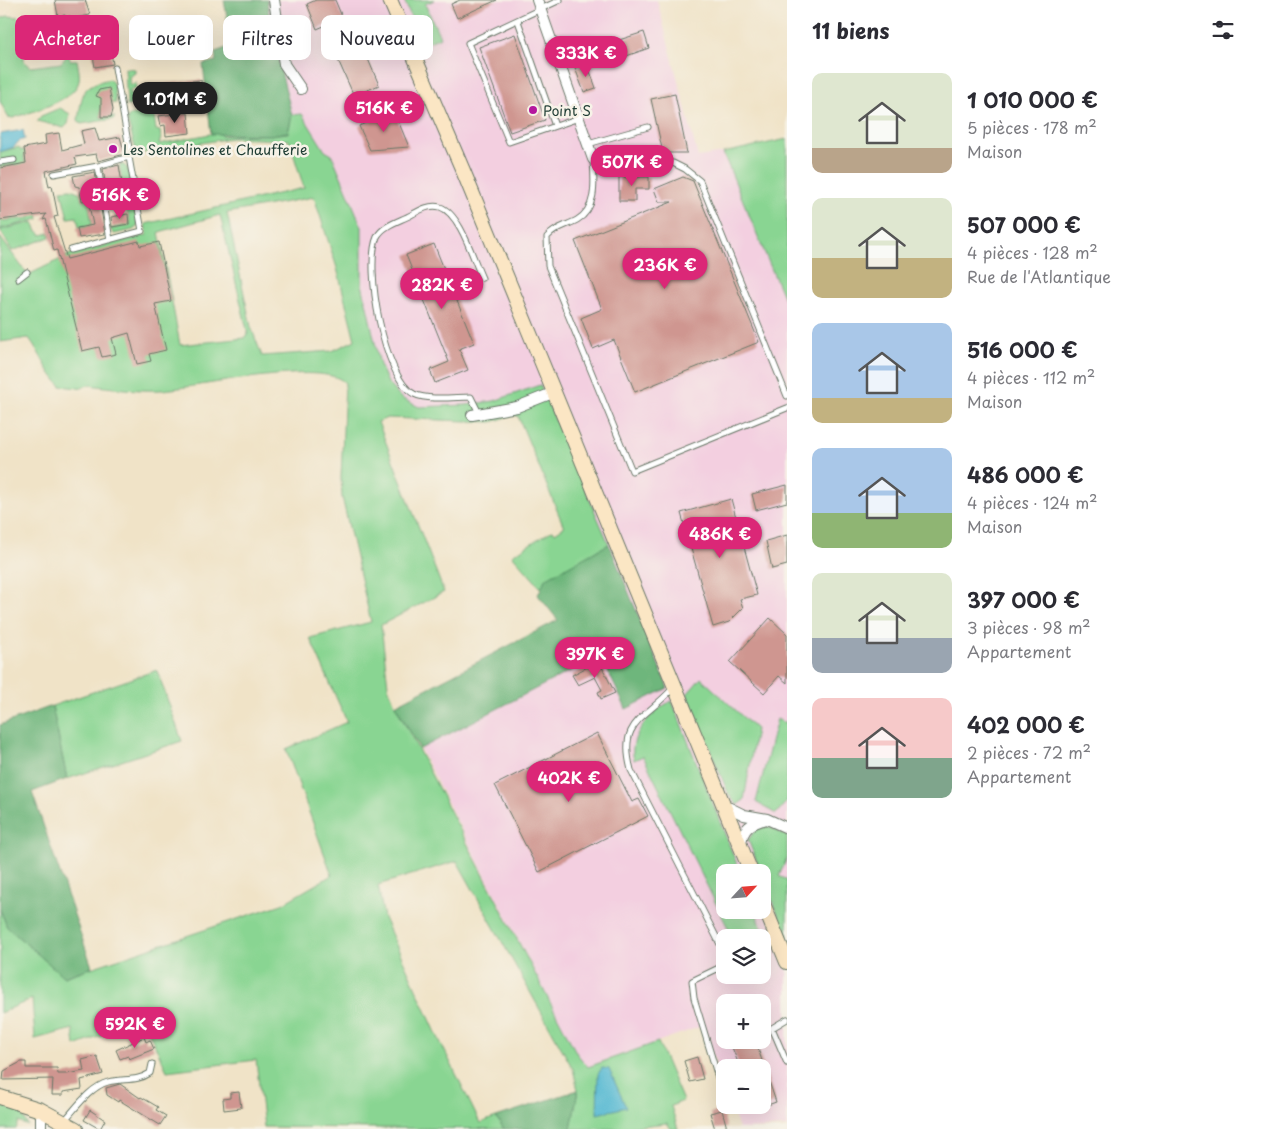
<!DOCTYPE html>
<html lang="fr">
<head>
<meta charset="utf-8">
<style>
  body { margin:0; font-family:"Playpen Sans",sans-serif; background:#f2f2f3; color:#2b2b33; height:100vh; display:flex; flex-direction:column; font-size:19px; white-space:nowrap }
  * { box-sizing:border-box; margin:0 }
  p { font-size:16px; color:#7c7c81 }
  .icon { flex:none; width:28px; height:28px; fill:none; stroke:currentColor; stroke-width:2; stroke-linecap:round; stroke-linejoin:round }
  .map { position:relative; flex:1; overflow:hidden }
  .side { display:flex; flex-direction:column; background:#fff; width:475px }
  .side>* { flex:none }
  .guide { position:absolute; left:15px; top:15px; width:475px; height:45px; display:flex; gap:10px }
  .needle { width:32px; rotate:64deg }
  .fabs { position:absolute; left:716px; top:864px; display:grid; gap:10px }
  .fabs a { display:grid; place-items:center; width:55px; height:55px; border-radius:10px; background:#fff; box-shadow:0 5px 20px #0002; font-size:25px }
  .price { position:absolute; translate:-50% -42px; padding:0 11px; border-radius:18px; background:#db2777; color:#fff; font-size:16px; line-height:32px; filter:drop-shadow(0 1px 2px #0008) }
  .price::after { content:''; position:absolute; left:50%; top:30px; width:15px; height:11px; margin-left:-8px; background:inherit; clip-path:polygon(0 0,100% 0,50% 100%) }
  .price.active { background:#222; color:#fff }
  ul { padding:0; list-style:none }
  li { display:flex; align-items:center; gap:15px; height:125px; padding:0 25px }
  li span { display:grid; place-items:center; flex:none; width:140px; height:100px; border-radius:10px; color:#555 }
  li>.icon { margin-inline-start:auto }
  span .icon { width:60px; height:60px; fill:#fffc; stroke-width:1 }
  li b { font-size:21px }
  h2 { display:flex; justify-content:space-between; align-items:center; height:60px; padding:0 25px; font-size:21px }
  .chip { padding:0 18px; border-radius:10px; background:#fff; box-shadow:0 5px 20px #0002; font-size:18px; line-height:45px }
  .chip.active { background:#db2777; color:#fff }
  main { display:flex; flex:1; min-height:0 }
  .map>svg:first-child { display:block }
  .built { fill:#f3cfe0; fill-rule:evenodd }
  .green { fill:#89d592; stroke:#548963; fill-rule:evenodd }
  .forest { fill:#6eb67c; stroke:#467a58 }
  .water { fill:#53b8d2; stroke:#397a83 }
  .building { fill:#cf9690 }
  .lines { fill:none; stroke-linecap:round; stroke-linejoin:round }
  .lane-casing { stroke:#687767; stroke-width:7 }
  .street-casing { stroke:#687767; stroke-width:12 }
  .secondary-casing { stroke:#687767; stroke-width:16 }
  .lane { stroke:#fff; stroke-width:5 }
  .street { stroke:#fff; stroke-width:10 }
  .secondary { stroke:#fbe6c4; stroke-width:14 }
  .poi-dot { fill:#b5179e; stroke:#f7f3e8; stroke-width:2 }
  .labels { text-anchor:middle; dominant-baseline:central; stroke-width:5; stroke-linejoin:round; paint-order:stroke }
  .poi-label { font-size:14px; fill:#1f3d34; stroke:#f7f3e8; text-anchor:start }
</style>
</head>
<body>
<main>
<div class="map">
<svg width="787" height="1129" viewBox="0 0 787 1129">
  <rect width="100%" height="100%" fill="#f7f3e8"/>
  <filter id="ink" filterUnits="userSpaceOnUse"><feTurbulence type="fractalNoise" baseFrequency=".02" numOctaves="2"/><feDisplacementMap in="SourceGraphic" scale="10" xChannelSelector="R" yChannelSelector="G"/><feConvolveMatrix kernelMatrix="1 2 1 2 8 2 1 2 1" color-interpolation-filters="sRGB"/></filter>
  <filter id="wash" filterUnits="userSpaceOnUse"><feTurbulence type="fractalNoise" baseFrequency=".0096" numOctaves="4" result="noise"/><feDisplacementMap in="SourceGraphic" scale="20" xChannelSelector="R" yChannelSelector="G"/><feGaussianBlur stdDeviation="1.12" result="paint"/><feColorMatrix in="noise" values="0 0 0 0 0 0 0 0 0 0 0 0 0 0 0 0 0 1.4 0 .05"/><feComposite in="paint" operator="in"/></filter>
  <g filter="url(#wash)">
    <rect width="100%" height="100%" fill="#f0e3c7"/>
    <path class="built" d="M267,0H657L698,157L723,153L787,306V1127L739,1129L730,1105H762V1068H725V1090L702,1026L587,1067L577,1054L420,749L593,659L601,656L626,709L668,687L609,544L540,386L494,401L466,405L419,407L401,398L389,385L380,365L362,284V227L332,155L325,151L302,114L292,115L272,34ZM725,872H762V910H725ZM725,938H762V975H725ZM725,1002H762V1040H725Z"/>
    <path class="green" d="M404,0H434L425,4L440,37L423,45Z
      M8,16L18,17L24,24L31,25V30H24V61L31,67L61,63L66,57L63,41L58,38L39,33L40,27L65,35L70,60H77C78,67 81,77 78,84C70,102 31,112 13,118L8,117L0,101V19Z
      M125,68L135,69V73L129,77L130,86L136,82V87L130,91V95L137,92L139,103L127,106Z
      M110,79L114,85L116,103L101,104V118L114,116V119L81,124L78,120C83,92 81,85 110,79Z
      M60,108L70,114L68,124L64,128L37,121L41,116Z
      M141,114L154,115L156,130L160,131L161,138L159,144L215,133H220L221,136L271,135L288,133L292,115L302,114L325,151L332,155L362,227V284L380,365L389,385L401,398L419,407L466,405L494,401L540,385L609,544L546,579L541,588L512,555L553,530L555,533L564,527L518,416L513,415L492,422L387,418L378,422L444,592L381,625L388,686L395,705L577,1054L588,1067L658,1042L683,1101L671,1106L678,1129H671L667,1123L615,1129H571L578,1090L573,1069L457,861L378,885L384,918L438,1037L480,1123L496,1117L504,1129L264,1127L256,1060L167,1071L143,1020L75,1046L73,1029L35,1039L32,999L0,1013V909L7,927L64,977L282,904L332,875L286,749L347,722L310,638L371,622L342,497L341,478L345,383C325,359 196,388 161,390C138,391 112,388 89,385L78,388L61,386C46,371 41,354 29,338L0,342V237L28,275L73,253L147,235L145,224L304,188L289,140L231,138L137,154L127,119L130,115ZM314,197L337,268L355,340L332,351L262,356L251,327L227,213ZM220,215L248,334L245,338L180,345L159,232Z
      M787,139V306L723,153Z
      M19,147L21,150H25L28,155L24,156L29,186L33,185L39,219L0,229V221L30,218L21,164L0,167V152Z
      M119,165H124L128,169L138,226L133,230L114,234L110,229L130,225Z
      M71,189L81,193L82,201L88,200L92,225L79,227L77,217L68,218L61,190Z
      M34,222L36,230L42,235L49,233L50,237L12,251L0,230Z
      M157,670L182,741L67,779L52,706Z
      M701,678L756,729L744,800L737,805L729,795L687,694Z
      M672,701L740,872H725V910H755L766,939L763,940L762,938H725L731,934L643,756L634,760C627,736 652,710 672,701Z
      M777,719L784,723L787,721V801L776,814L756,802Z
      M768,826L787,836V858L779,876L787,880V937L748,840L756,829Z
      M0,1105L19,1109L28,1126L19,1122L16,1129H0Z"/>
    <path class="forest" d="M224,0H267L272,35L292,115L288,132L271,135L211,134L203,64L216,61L215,52L232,46Z
      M609,544L668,688L626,709L601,657L593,659L420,749L395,705L558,620L538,595L545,579Z
      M52,706L67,779L32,792L92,967L64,977L7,927L0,909V725Z
      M578,1090L571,1129H504L496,1117Z"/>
    <path class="water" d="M23,130L25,139L19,141L14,147L0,152V134Z
      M602,1068L609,1069L626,1107L597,1114L598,1074Z"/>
    <g id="blocks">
      <path class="building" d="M55,0H85L90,15L71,19L70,16L66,17L65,15L58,16Z
        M316,0H335L350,36L357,33L379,85L354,96L331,44L339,41L331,23L317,29L307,4Z
        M460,0H497L457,18L451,4Z
        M644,32L649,48L618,59L613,42Z
        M515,34L545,120L510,132L479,47Z
        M108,36L113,64L95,67L90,40Z
        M587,63L596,88L584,92L575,68Z
        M201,80L202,91L157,95L156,85Z
        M109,88L113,110L111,117H101V98L96,96L99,90Z
        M675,94L687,153H663L651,99Z
        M394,111L409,147L370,150L359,126Z
        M183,113H188L190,133L166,136L165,125L160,126L158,116Z
        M95,128L99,141L120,137L125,154L98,161L96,154L75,157L77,164L46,171L49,187L52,186L58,216L54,217L67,259L139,241L140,246L159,242L171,301L155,304L166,350L149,354L151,361L137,364L129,333L112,338L116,354L102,357L99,347L82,351L57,250L54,251L46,219L43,220L46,214L0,220V168L26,163L24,148L46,144L45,135L59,133L62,150L84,144L81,131Z
        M119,165L124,195L108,198L103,169Z
        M95,172L105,234L79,238L77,228L93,225L88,200L82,201L79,187L75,186L73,176Z
        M619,177H649V189H635V201H619Z
        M683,177L693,181L759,342L635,392L614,340L593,349L581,318L602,309L575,241L672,202H659L654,189Z
        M128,214L129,224L112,227L111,217Z
        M434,244L474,343L459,349L468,370L435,383L430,370L449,362L406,255Z
        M787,485V502L756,510L752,494Z
        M731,499L757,595L740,599L743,608L729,622L713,627L681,513Z
        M787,535V565L772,569L766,541Z
        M770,618L787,634V683L779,676L764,693L730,662Z
        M599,661L615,693L601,699L598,692L602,690L595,677L578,685L572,675Z
        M597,733L632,802L639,799L648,816L539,872L495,785Z
        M144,1037L146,1042L150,1040L154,1049L129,1059L128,1056L120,1059L116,1050Z
        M735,1040H755L776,1102L762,1107V1068H740L730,1042Z
        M97,1056L103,1074L81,1080L82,1089L63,1092V1095H52L53,1079L3,1080L4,1071L21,1062H26V1068H57L58,1074H67L84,1071L82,1060Z
        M697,1057L703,1079L690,1082L684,1061Z
        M120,1084L140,1098L141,1097L158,1107L156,1110L166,1116L160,1125L119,1100L118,1102L107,1095L106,1088Z
        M239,1092L241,1108L224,1110L223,1099L230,1098V1093Z
        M90,1110L105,1120L100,1129L84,1120Z
        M722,1110L727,1128L715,1129L710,1113Z"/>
    </g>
  </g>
  <g filter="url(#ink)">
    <use href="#blocks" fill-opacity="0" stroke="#687767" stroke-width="1"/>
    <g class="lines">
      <g class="lane-casing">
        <path id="lane" d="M560,0L468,43L509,142L579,118
          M518,21L555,126
          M588,144L648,127
          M0,162L14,160
          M54,174L98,166
          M110,240L98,166L129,157V148L115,68
          M71,250L142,231L129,157
          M18,279L27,272
          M787,396L700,181L685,169L673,163L602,162L593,159C594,180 598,208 577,220C566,226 556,227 547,237L548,266L632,471L787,408
          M479,413L471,397C455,397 429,401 414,394C384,379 364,267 377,237C383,225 400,221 411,215C420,210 430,204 440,207C460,213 473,259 482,278
          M673,688C645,720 618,720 631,770L725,954
          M762,948L778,941
          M787,1019L772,1028L787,1063
          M720,1084L694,998L692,981L725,965
          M64,1121C76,1108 90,1087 108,1082C123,1078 137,1082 150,1073L152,1064"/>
      </g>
      <g class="street-casing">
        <path id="street" d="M274,0L284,64L301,89
          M537,0L593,159
          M472,415L517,407L555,392
          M724,805L744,815L767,819C751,823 742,828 741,845
          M767,819L787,828
          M41,1129V1110"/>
      </g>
      <g class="secondary-casing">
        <path id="secondary" d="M390,0L464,173L751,872
          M762,901L787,962
          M0,1097L41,1110L76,1129"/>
      </g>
      <use href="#lane" class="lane"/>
      <use href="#street" class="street"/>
      <use href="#secondary" class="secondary"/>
    </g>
  </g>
  <g class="poi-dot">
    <circle cx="533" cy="110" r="5"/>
    <circle cx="113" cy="149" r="5"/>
  </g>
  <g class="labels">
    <g class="poi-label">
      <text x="543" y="110">Point S</text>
      <text x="123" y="149">Les Sentolines et Chaufferie</text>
    </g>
  </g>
</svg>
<div class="fabs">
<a><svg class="needle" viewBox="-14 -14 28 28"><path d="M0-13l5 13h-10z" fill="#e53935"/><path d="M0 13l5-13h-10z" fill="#7c7c81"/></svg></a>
<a><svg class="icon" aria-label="layers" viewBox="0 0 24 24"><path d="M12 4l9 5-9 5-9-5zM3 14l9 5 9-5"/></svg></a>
<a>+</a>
<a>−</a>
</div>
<b class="price" style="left:586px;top:78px">333K €</b>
<b class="price active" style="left:175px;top:124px">1.01M €</b>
<b class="price" style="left:384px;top:133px">516K €</b>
<b class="price" style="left:632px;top:187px">507K €</b>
<b class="price" style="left:120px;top:220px">516K €</b>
<b class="price" style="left:665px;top:290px">236K €</b>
<b class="price" style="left:442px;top:310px">282K €</b>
<b class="price" style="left:720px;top:559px">486K €</b>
<b class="price" style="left:595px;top:679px">397K €</b>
<b class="price" style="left:569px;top:803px">402K €</b>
<b class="price" style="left:135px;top:1049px">592K €</b>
<div class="guide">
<a class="chip active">Acheter</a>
<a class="chip">Louer</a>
<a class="chip">Filtres</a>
<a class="chip">Nouveau</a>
</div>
</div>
<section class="side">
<h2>11 biens<svg class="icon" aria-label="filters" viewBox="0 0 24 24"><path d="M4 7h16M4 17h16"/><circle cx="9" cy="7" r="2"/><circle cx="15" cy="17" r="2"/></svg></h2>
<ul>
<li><span style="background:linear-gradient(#dfe7d0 75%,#b9a48a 0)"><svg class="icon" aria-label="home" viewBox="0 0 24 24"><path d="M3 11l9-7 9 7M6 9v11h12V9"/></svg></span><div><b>1 010 000 €</b><p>5 pièces · 178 m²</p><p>Maison</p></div></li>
<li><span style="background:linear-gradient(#dfe7d0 60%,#c2b280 0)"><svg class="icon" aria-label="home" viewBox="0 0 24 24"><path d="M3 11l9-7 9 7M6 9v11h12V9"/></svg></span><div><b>507 000 €</b><p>4 pièces · 128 m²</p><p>Rue de l'Atlantique</p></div></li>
<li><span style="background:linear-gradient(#a9c7e8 75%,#c2b280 0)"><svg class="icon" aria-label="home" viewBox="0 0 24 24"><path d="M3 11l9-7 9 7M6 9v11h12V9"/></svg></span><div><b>516 000 €</b><p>4 pièces · 112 m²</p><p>Maison</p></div></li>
<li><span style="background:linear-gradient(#a9c7e8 65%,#8fb573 0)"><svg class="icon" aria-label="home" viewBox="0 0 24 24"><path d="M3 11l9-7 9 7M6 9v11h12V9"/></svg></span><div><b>486 000 €</b><p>4 pièces · 124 m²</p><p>Maison</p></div></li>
<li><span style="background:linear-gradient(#dfe7d0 65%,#9aa5b1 0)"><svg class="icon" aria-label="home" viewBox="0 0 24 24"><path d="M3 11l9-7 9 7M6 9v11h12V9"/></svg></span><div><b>397 000 €</b><p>3 pièces · 98 m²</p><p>Appartement</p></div></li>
<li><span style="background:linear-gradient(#f6c9c9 60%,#7fa58c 0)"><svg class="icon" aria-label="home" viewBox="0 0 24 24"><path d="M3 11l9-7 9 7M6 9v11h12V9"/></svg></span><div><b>402 000 €</b><p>2 pièces · 72 m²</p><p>Appartement</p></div></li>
</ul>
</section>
</main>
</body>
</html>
